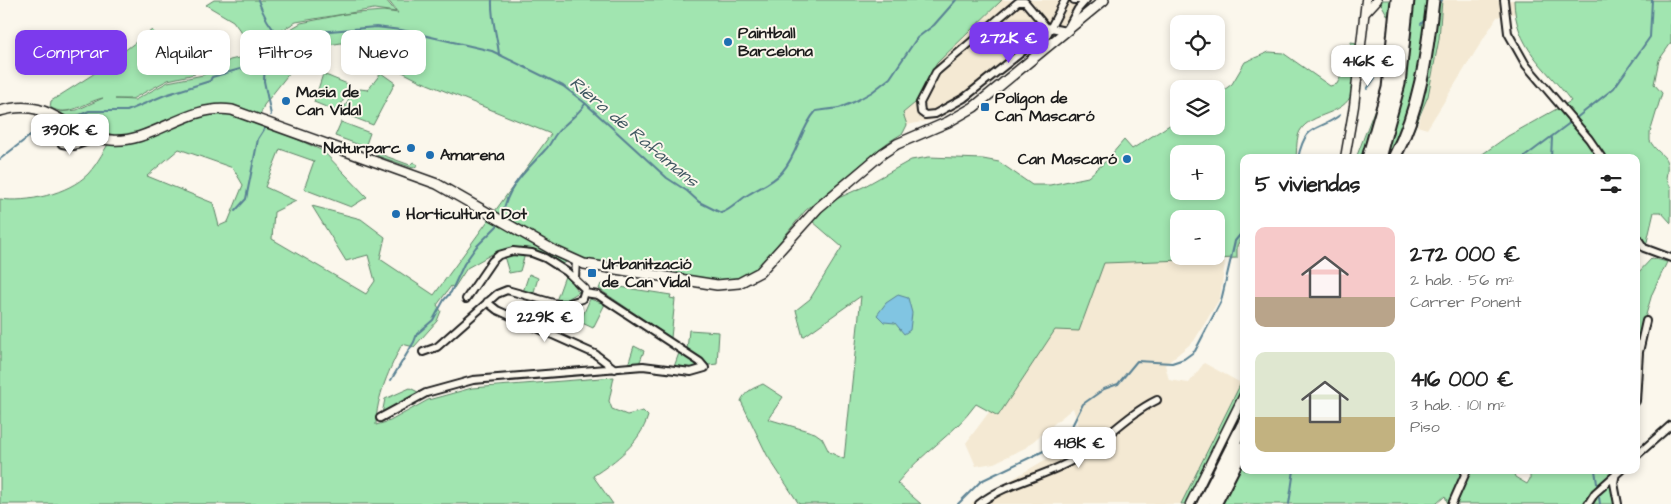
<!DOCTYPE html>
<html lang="es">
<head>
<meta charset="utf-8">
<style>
  body { margin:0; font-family:"Architects Daughter",sans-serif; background:#f6f6f6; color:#222; height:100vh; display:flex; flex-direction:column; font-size:19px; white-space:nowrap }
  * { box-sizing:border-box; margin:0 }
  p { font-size:16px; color:#767676 }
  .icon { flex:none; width:28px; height:28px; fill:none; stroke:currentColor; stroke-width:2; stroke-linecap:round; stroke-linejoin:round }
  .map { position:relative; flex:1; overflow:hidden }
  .details { position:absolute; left:1240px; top:154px; width:400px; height:320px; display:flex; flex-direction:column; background:#fff; border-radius:10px; box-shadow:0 2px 8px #0003 }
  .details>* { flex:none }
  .guide { position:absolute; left:15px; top:30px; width:475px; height:45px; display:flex; gap:10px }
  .buttons { position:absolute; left:1170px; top:15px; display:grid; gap:10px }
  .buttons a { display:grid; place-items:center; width:55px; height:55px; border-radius:10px; background:#fff; box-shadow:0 2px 8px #0003; font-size:25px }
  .price { position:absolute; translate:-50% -42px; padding:0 11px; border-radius:10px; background:#fff; color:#222; font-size:16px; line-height:32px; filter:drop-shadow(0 1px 2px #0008) }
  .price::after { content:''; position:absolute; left:50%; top:30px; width:15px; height:11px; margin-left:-8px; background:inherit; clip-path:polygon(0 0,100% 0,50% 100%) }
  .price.selected { background:#7c3aed; color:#fff }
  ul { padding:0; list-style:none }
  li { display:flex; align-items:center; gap:15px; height:125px; padding:0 15px }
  li span { display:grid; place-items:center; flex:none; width:140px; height:100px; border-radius:10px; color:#555 }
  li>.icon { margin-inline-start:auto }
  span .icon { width:60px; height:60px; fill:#fffc; stroke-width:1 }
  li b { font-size:21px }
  h2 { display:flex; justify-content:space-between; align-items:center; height:60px; padding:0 15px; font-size:21px }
  .tag { padding:0 18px; border-radius:10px; background:#fff; box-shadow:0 2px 8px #0003; font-size:18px; line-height:45px }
  .tag.selected { background:#7c3aed; color:#fff }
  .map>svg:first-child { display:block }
  .built { fill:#f4e9d3 }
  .green { fill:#a1e5b0; stroke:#5e8066; fill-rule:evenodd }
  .water { fill:#81c5e2; stroke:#598193 }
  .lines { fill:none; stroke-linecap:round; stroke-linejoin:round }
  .stream { stroke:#598193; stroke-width:2 }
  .minor-casing { stroke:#1c1c1c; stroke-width:10 }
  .tertiary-casing { stroke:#1c1c1c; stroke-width:11 }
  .secondary-casing { stroke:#1c1c1c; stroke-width:12 }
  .motorway-casing { stroke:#1c1c1c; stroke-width:15 }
  .minor { stroke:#fbf7ec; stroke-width:6 }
  .tertiary { stroke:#fbf7ec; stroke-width:8 }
  .secondary { stroke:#fbf7ec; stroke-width:9 }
  .motorway { stroke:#fbf7ec; stroke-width:11 }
  .poi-dot { fill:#1f6fb2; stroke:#fbf7ec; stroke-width:2 }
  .labels { text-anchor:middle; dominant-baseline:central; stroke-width:4; stroke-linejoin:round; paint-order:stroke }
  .poi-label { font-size:16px; font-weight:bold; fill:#1c1c1c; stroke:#fbf7ec; text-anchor:start }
  .water-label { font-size:18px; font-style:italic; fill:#3f5761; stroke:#fbf7ec }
</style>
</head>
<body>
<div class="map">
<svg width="1671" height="504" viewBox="0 0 1671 504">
  <rect width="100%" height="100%" fill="#fbf7ec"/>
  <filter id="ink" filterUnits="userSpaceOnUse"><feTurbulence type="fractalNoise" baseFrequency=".02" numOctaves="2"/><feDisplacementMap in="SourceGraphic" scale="10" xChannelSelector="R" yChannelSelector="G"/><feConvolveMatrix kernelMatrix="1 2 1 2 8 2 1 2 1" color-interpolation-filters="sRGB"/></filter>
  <g filter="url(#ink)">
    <path class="built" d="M1002,0H1093L980,92L955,110L936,119L907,125L903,113L915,103L936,64Z
      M1442,0H1514L1516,13L1497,17L1427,129L1417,126L1428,96L1439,39Z
      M1105,256H1193L1225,262L1220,298L1194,341L1165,365L1169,380L1189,383L1204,363L1241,383L1181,504H970L1082,438L1073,408L1025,448L994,463L976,466L966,443Z"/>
    <path class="green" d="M214,0H386L396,12L374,9L296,22L282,30L267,45L255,51L233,21L206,5Z
      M388,0H1002L937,63L915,103L903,113L907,125L903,133L887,143L805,211L760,266L745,276L724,281L628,270L574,256L562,265L540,253L512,249L492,254L467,268L454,288L451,286L437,305L441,311L437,321L414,347L402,344C390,368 376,397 376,425L390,421L428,400L472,388L614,377L609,401L612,409L627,415L643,411L648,416C640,443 616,461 593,476L613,504H0V199C27,203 68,194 88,174C98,163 105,148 114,135L86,127L59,112L77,110L103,98C86,101 68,119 50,107L51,101L92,75L152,30L195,74L168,80L132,99H115L135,100L168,82L203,75L230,60L256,54L269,48L287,31L301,23L345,14L383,11L398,13ZM354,41L359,50L420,81L551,134L434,295L380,259L385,237L361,219L312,206L346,261L368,255L375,281L366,294L272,239L274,212L296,201L265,187L280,149L314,161L304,189L351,207L367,197L323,151L258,121L264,105L309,48ZM179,149L233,168L243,185L228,222L219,226L213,203L147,176Z
      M1379,0H1442L1439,39L1428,96L1402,157L1356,158L1382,90L1389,18Z
      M1514,0H1671V43L1659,60L1654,84L1662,93L1650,133V141C1660,158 1671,153 1666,178L1671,188V223L1661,212H1654L1646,246L1636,227V158H1477L1508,136L1571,101C1545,66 1515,48 1514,0Z
      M1351,42L1357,43C1356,59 1356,78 1352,93C1344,116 1311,112 1300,131C1296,138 1297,150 1296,157L1244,158V231L1237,246V258L1104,263L1079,331L1055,330L998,416L976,404C953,436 921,453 897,483L921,504H799L767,455L741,401C745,391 754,388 763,384L783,397L768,419L815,433L822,438L829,452L844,459L861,296L803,337L796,310L810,299L842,247L812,221L834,200L863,187L911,160L929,157L983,159L999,162L1032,185H1050L1088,177L1105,162L1124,140L1132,149L1179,119V126H1216V96L1232,84L1245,62L1269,52L1283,53L1330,86L1337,84L1350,57ZM1179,154H1216V191H1179ZM1179,219H1216V256H1179Z
      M381,73L395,83L373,125L342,113L351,94L357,96L360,89L368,90Z
      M323,74L350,85L338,112L314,102Z
      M341,122L370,133L365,147L335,136Z
      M69,125L91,139L73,145L65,143L57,134Z
      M377,153L410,165L413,162L418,165L413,168L375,155Z
      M519,253L525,254L520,271L509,273L504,256Z
      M1652,258L1667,262L1652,294L1636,349V275Z
      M529,274L538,278L533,295L523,292Z
      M565,276L579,292L566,300L556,301Z
      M601,284L671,295L670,298L675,299L671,338L599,289Z
      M590,299L605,304L593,328L580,322Z
      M689,330L719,332L717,364L709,365L687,350Z
      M634,346L644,351L639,364L628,365Z
      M679,353L696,363L698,367L691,369L674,367Z
      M1244,377V470H1513L1515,477L1527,484L1530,479V470H1615L1614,504H1448L1445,496L1436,504H1181Z
      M410,388L420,393L382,414L385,399Z"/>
    <path class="water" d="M898,295L908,298L912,313L910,330L904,334L895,323L884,322L877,315L886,303Z"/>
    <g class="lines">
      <path class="stream" d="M258,0C262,11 268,25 277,33C283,37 289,38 294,44
        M492,0C491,19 497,35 499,54
        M1439,3L1442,0
        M1421,24L1425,19
        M265,63L264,81L271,115
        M1367,89L1375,78
        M1575,119L1614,88L1650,37L1652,0
        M67,121L89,111H127L165,95L210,81L212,77L279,58L294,44L318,32L376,27L401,30L492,51L563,86L585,103L667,178L687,191L699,202L721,213C731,210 737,202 746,196C758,188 773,183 782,172C798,154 800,129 816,111L839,108L854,102L872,92L890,78L917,38L934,25L956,0
        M1298,158C1306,122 1316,133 1340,115
        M1523,158L1571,122
        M1551,158L1552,138
        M0,159L35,132L48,128
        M235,211L246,199L258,139L265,128
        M503,214C507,186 527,170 545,150C550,146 552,139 556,134C565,123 577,116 585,104
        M391,380L414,342L417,334L433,320L444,300L451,292L464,264L476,247L497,226
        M1595,470L1600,504
        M958,504L981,481L1054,446L1073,424L1083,404L1104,389L1118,384L1137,361L1172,363L1184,359L1195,351L1221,301L1235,241L1244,230
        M1289,504L1294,470"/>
      <g class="minor-casing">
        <path id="minor" d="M1074,0H1082
          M1504,0L1508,33L1526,65L1589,139L1602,158
          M1051,29L964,98L935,114L925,115L921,112L920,103L936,72L1018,2H1025L1046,27L1066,31L1078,9L1086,0
          M1038,52L1065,0
          M37,109L62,144L74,146L97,138
          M1636,236L1644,248L1671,258
          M575,278L576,261
          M487,302L497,310L595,354L615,369
          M423,352L437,347L497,294L507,290L557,304H567L582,299L585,289L567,272L545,258L532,253L513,251L499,255L492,261L466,299
          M1636,401L1639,352L1646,321
          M380,418L426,393L473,380L643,366L691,372L705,368L700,362L598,295L585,293
          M1636,456L1671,425
          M1616,473L1614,483L1618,504
          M979,504C1007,482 1042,478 1073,460C1103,443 1126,415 1157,400
          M1452,504L1467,470
          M1588,504L1595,493L1621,470"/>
      </g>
      <g class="tertiary-casing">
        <path id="tertiary" d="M1365,13L1377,0
          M1345,158L1354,106L1366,0
          M1190,504L1244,395"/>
      </g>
      <g class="secondary-casing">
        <path id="secondary" d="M0,111C53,95 66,137 111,140C152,144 188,103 232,110L437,184L553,250L584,264L717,285L739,283L760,272L818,208L883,153L897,144L948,122L974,107L1104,0"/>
      </g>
      <g class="motorway-casing">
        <path id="motorway" d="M1368,158L1388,88L1397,0
          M1379,158L1399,84L1408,0
          M1394,158C1420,108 1427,55 1433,0
          M1203,504L1244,423
          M1215,504L1244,447"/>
      </g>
      <use href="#minor" class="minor"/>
      <use href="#tertiary" class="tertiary"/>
      <use href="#secondary" class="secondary"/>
      <use href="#motorway" class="motorway"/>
    </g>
  </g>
  <g class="poi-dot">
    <circle cx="728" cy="42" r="5"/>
    <circle cx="286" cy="101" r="5"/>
    <rect x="980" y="102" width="10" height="10" rx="2.5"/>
    <circle cx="411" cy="148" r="5"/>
    <circle cx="430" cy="155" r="5"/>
    <circle cx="1127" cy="159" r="5"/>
    <circle cx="396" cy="214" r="5"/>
    <rect x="587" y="268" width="10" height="10" rx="2.5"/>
  </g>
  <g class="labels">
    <g class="poi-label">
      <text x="738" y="33">Paintball<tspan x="738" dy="18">Barcelona</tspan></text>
      <text x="296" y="92">Masia de<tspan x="296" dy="18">Can Vidal</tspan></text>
      <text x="995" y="98">Polígon de<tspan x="995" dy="18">Can Mascaró</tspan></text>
      <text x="401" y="148" text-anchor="end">Naturparc</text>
      <text x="440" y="155">Amarena</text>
      <text x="1117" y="159" text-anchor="end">Can Mascaró</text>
      <text x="406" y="214">Horticultura Dot</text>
      <text x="602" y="264">Urbanització<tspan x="602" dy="18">de Can Vidal</tspan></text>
    </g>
    <g class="water-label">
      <text transform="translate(634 132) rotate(40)">Riera de Rafamans</text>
    </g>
  </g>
</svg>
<div class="buttons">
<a><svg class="icon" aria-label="locate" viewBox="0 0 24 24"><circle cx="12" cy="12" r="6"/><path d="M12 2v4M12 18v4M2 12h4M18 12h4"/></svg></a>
<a><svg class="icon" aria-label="layers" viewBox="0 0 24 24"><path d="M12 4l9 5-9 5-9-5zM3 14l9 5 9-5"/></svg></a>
<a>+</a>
<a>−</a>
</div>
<b class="price selected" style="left:1009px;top:64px">272K €</b>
<b class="price" style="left:1368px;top:87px">416K €</b>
<b class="price" style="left:70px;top:156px">390K €</b>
<b class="price" style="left:545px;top:343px">229K €</b>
<b class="price" style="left:1079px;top:469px">418K €</b>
<div class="guide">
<a class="tag selected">Comprar</a>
<a class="tag">Alquilar</a>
<a class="tag">Filtros</a>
<a class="tag">Nuevo</a>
</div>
<section class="details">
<h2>5 viviendas<svg class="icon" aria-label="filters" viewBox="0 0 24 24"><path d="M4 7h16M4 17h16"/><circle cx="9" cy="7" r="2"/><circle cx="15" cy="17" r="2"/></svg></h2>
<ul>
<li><span style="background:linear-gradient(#f6c9c9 70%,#b9a48a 0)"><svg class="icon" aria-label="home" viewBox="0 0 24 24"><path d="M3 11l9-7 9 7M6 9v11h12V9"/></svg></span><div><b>272 000 €</b><p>2 hab. · 56 m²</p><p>Carrer Ponent</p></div></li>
<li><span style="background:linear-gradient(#dfe7d0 65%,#c2b280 0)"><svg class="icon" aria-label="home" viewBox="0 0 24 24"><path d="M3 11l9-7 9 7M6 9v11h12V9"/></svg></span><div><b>416 000 €</b><p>3 hab. · 101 m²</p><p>Piso</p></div></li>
</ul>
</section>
</div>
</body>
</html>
